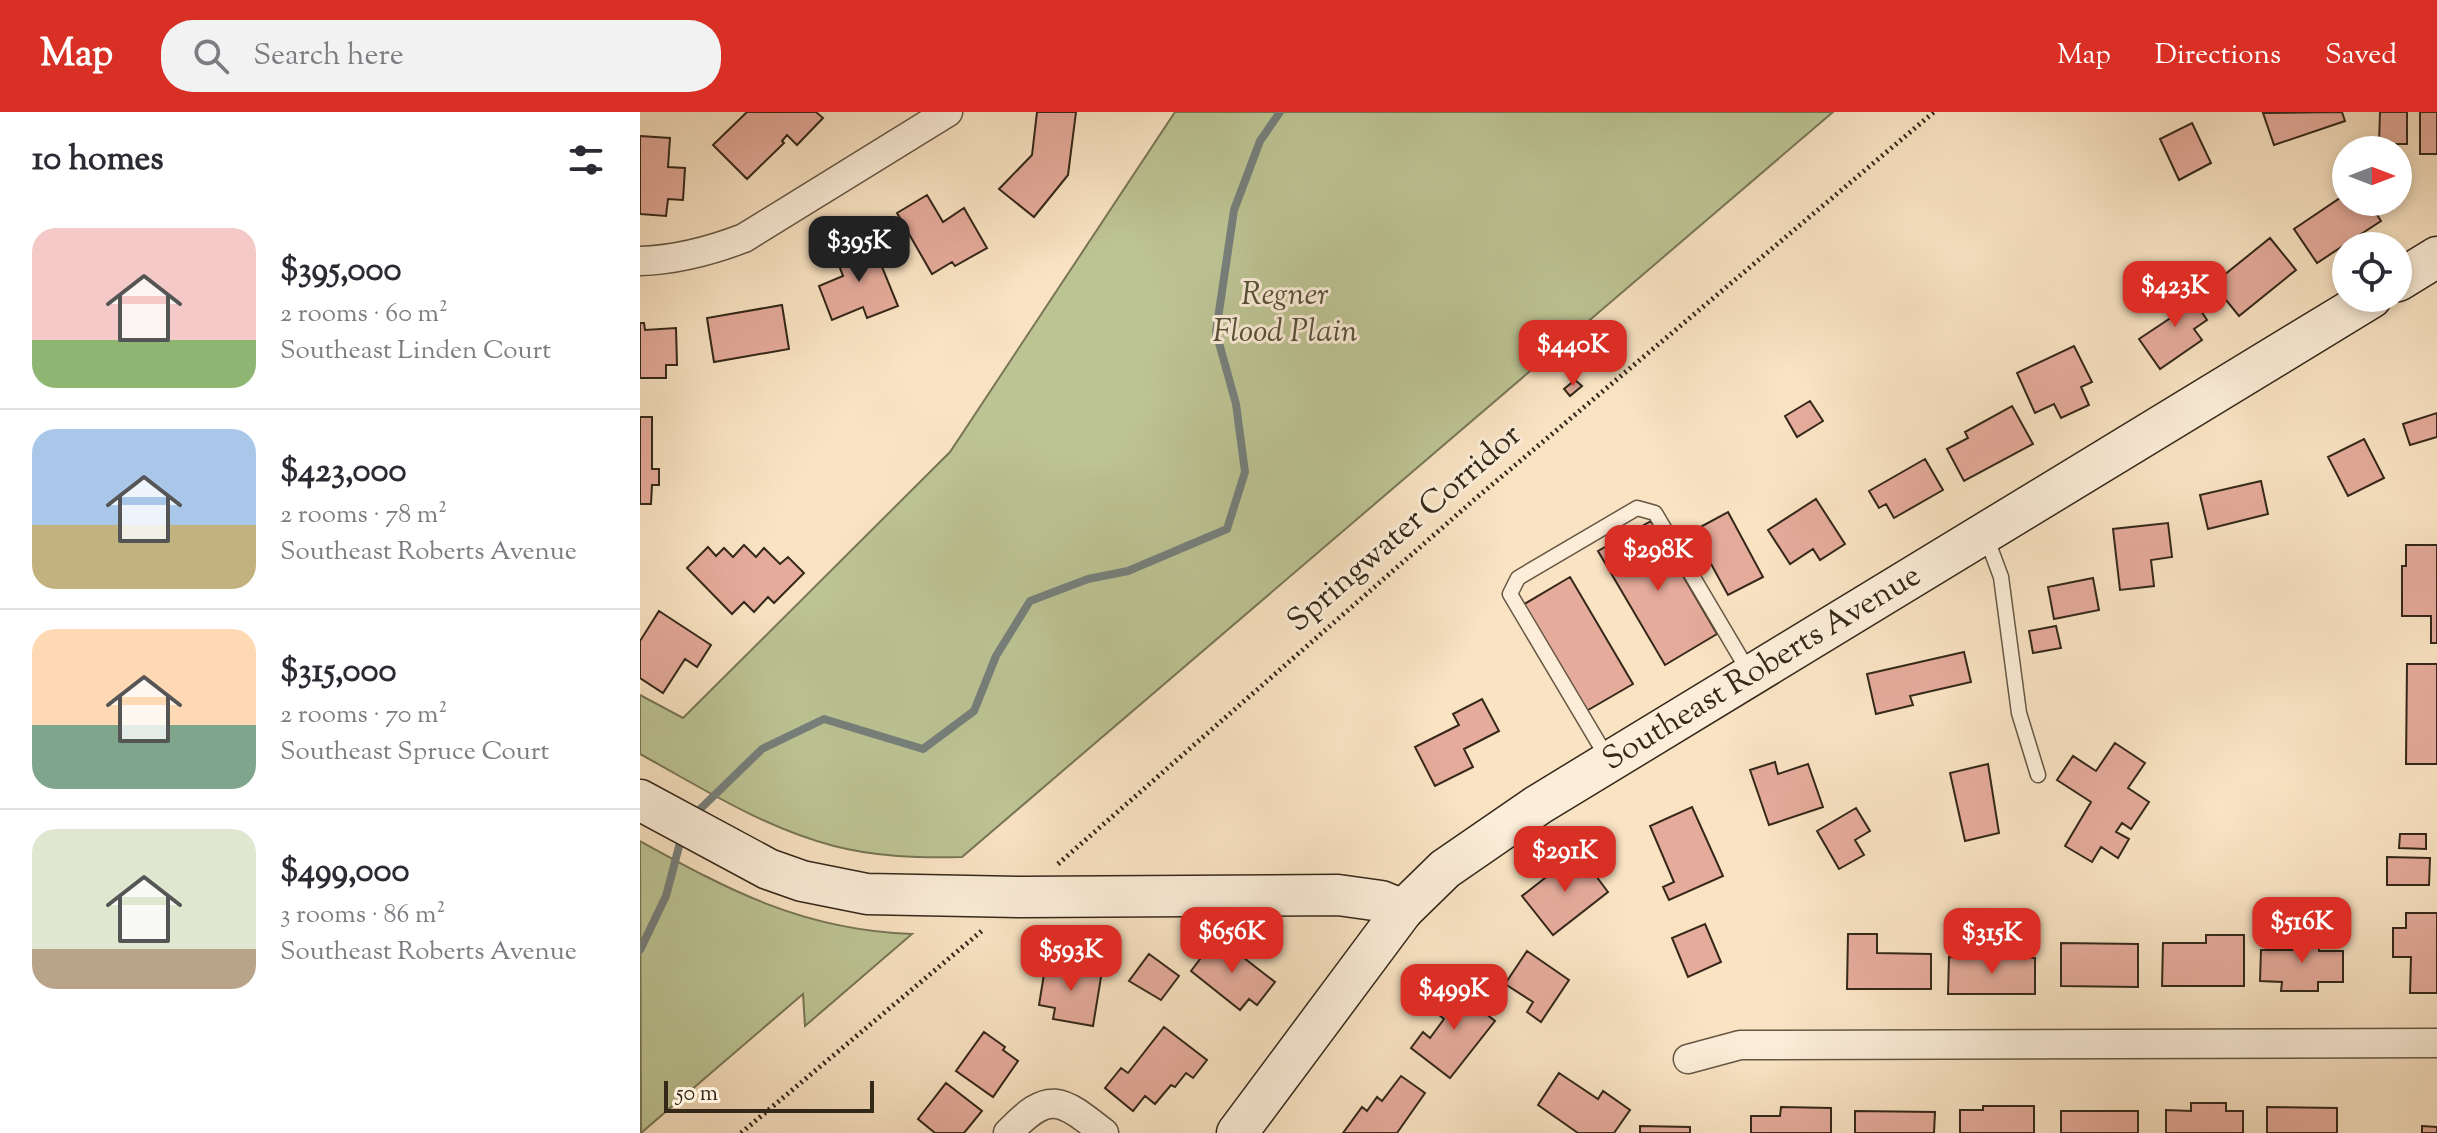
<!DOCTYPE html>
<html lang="en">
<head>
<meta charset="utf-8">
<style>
  body { margin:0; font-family:"Sorts Mill Goudy",serif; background:#f2f2f3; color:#2b2b33; height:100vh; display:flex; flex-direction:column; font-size:30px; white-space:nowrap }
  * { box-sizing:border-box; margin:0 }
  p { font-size:26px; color:#7c7c81 }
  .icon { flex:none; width:44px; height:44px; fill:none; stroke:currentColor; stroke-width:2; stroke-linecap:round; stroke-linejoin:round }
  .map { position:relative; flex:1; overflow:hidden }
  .details { display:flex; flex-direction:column; background:#fff; width:640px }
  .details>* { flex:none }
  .needle { width:52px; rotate:90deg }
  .fabs { position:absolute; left:1692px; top:24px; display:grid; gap:16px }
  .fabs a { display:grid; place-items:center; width:80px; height:80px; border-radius:50%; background:#fff; box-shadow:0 4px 12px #0003; font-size:40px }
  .scale { position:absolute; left:24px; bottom:20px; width:210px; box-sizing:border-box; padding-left:8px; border:4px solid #342819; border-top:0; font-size:22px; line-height:28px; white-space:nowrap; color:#342819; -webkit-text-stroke:6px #fbedd8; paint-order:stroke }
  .price { position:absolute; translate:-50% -68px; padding:0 18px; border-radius:16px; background:#d93025; color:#fff; font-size:26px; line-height:52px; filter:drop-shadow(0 2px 4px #0008) }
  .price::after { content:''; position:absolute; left:50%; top:48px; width:24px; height:18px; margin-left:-12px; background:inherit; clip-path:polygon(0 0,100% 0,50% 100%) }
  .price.current { background:#222; color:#fff }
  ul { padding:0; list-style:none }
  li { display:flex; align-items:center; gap:24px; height:200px; padding:0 32px }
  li+li { border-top:2px solid #e1e1e2 }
  li span { display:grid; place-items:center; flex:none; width:224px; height:160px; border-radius:24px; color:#555 }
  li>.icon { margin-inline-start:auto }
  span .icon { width:96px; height:96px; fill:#fffc; stroke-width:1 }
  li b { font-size:34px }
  h2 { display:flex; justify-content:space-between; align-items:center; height:96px; padding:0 32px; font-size:34px }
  header { display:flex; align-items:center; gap:48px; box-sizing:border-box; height:112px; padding:0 40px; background:#d93025; color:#fff }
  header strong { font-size:38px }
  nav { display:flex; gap:44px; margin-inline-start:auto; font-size:28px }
  .search { width:560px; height:72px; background:#f2f2f3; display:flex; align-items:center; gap:20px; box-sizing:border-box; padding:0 28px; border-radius:32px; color:#7c7c81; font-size:30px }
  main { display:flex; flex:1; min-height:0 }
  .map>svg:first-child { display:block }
  .green { fill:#bdc494; stroke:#787656; stroke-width:2 }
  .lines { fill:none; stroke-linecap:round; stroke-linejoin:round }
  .stream { stroke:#76807c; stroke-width:8 }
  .building { fill:#e5ab9b; stroke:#342819; stroke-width:2 }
  .lane-casing { stroke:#655744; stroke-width:17 }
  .street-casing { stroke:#655744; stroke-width:31 }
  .secondary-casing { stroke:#342819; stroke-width:43 }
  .path { stroke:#342819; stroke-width:5; stroke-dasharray:2 4; stroke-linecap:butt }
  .lane { stroke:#fbedd8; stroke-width:14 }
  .street { stroke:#fbedd8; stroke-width:28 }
  .secondary { stroke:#fbedd8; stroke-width:40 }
  .labels { text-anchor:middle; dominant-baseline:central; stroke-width:6; stroke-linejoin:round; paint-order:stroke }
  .park-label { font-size:32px; font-style:italic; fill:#564f38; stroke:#fbedd8 }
  .street-label { font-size:32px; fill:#342819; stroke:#fbedd8 }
</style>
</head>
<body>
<header>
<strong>Map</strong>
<div class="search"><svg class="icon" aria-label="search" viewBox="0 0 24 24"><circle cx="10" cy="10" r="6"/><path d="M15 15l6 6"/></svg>Search here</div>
<nav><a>Map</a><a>Directions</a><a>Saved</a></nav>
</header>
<main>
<section class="details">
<h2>10 homes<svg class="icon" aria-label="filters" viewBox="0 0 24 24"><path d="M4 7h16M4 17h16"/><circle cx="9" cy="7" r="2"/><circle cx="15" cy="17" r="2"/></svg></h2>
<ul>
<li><span style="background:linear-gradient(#f6c9c9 70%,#8fb573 0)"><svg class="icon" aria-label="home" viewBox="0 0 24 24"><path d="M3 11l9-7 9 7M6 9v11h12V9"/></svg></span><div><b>$395,000</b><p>2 rooms · 60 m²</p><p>Southeast Linden Court</p></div></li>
<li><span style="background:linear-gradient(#a9c7e8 60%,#c2b280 0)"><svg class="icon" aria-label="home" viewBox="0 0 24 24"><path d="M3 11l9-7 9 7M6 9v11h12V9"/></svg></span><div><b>$423,000</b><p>2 rooms · 78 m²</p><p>Southeast Roberts Avenue</p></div></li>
<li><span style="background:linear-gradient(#ffd9b3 60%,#7fa58c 0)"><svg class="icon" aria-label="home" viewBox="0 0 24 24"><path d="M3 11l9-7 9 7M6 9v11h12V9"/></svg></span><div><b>$315,000</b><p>2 rooms · 70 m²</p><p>Southeast Spruce Court</p></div></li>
<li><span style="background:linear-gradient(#dfe7d0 75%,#b9a48a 0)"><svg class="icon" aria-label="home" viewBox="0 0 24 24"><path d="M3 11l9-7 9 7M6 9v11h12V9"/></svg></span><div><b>$499,000</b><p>3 rooms · 86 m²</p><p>Southeast Roberts Avenue</p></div></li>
</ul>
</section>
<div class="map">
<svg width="1797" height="1021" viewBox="0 0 1797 1021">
  <rect width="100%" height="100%" fill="#f9e3c3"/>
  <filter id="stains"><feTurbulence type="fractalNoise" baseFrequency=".0025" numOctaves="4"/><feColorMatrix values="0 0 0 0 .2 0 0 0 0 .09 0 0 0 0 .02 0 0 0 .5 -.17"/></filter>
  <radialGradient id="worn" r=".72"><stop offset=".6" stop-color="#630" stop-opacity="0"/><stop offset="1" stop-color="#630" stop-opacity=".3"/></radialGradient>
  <path class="green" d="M535,0H1193L322,745C279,746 236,745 194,734C124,716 62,676 0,642V583L43,606L310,340Z
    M0,729C92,780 164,818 272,822L165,914L163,882L1,1021Z"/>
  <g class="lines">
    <path class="stream" d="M52,705L122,637L184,607L283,637L334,599L356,544L390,489L448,467L488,459L587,417L605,360L596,292L576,220L594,98L620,29L640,0
      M0,838L26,784L42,723"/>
  </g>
  <path class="building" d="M107,0H176L183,6L157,33L147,23L142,29L144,31L107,67L73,33Z
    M397,0H436L428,63L394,105L359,77L392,43Z
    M1702,0L1705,9L1634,33L1623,1Z
    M1740,0H1767V32H1739Z
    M1780,0H1797V42H1780Z
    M1552,11L1571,51L1539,68L1520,27Z
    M0,24L30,26L28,55L45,56L43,88L28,87L26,104L0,102Z
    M1706,82V90H1729L1741,109L1677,151L1654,117Z
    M287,83L303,110L324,96L347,136L315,154L312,150L292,162L257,101Z
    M1630,126L1656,158L1599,204L1573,172Z
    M231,128L258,194L227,206L223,195L192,208L179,174L203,164L195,143Z
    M1543,172L1567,208L1554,217L1562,228L1520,257L1499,227L1535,203L1523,185Z
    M142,193L149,237L74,250L67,206Z
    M0,211H4L5,218L36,216L37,253H26V266H0Z
    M1434,234L1452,270L1441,275L1449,293L1421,306L1414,292L1395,301L1377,261Z
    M935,268L942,274L930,284L924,277Z
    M1170,289L1183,309L1157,325L1145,304Z
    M1372,294L1393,332L1324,369L1307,337L1328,326L1325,320Z
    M1797,301V325L1770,333L1763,312Z
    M0,305H12V357H19V373H12L11,392H0Z
    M1724,327L1744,366L1708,384L1688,345Z
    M1285,347L1303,378L1254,406L1246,392L1239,396L1229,379Z
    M1621,369L1628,402L1568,417L1560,383Z
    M1176,387L1205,432L1180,448L1173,437L1150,452L1128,418Z
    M1088,400L1123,465L1088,483L1053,419Z
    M1011,409L1077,522L1025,553L958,439Z
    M1528,411L1532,445L1511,448L1514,474L1480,478L1473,417Z
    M104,433L116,445L124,436L140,452L148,445L164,461L134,491L128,485L114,500L104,490L92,502L47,456L68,435L76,444L84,436L93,445Z
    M1766,433H1797V531H1791V504H1762V454H1766Z
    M930,465L993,572L943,601L881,494Z
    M1453,466L1459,498L1414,507L1408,475Z
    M19,499L71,533L57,555L45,547L23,581L0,566V529Z
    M1416,514L1421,536L1393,541L1389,519Z
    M1324,540L1331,570L1270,584L1273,593L1236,602L1227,562Z
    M1767,552H1797V652H1766Z
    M842,587L859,619L824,637L833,655L795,674L775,635L819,613L813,602Z
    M1475,631L1505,651L1488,676L1509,690L1491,717L1482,711L1476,720L1489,727L1478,746L1461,735L1452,750L1425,734L1451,690L1417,668L1433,644L1456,659Z
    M1135,650L1138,662L1168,652L1183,695L1129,713L1110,658Z
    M1348,652L1359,721L1325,729L1310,661Z
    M1052,695L1083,764L1029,788L1023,775L1034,770L1010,714Z
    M1216,696L1230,719L1215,728L1224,743L1199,757L1177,719Z
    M1760,722H1786V737L1759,736Z
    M938,740L968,780L913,823L882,784Z
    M1747,745L1790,746L1789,773H1747Z
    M1766,801H1797V881H1770L1771,845H1753V816H1766Z
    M1065,812L1081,850L1048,865L1032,826Z
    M1654,821H1679V839H1703V870H1678V879H1641L1642,870L1620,869L1621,838H1654Z
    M1208,822H1237V841L1291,842V877H1207Z
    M1566,823H1604V874H1522L1523,831H1566Z
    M577,825L635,870L617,893L609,887L600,898L551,859Z
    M1421,831L1498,832V875L1421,874Z
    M887,839L929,868L901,910L887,900L893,890L865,872Z
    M509,842L539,864L521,888L489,869Z
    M1309,845L1395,846V882H1308Z
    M406,850L462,859L453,914L413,907L415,896L399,893Z
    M810,873L855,909L810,966L771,936L783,920L790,926L804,907L792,897Z
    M524,915L567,948L553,966L546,961L535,975L531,973L515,992L505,984L493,999L465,976L481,956L488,961Z
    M344,920L365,935L363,938L378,949L353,985L316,959Z
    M919,961L958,987L963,979L990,998L974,1021H938L898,993Z
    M761,964L785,981L757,1021H703L722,995L727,999L737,985L742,989Z
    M306,971L342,999L324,1021H295L278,1007Z
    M1551,991H1586V999H1603V1021H1526V998L1551,999Z
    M1343,994H1394V1021H1320V998H1343Z
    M1141,995L1191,996V1021H1111V1004H1140Z
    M1627,995L1697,996V1021H1627Z
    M1215,999L1295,1000L1294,1021H1215Z
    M1421,999H1498V1021H1421Z
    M1000,1014L1050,1015V1021H1000Z
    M1782,1014L1797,1015V1021H1782Z"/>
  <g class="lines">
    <g class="lane-casing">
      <path id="lane" d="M1345,422L1361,465L1379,601L1398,663
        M968,647L870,482L878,466L997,396L1015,401L1109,560"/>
    </g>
    <g class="street-casing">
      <path id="street" d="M0,149C37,148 70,139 104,126L308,0
        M1048,947L1100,933L1797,931
        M368,1021C409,978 420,986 464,1021"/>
    </g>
    <g class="secondary-casing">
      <g id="secondary">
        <path d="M1758,169L1797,145"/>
        <path d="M0,688L128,757L162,769L227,782L382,785L698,783L741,789L763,798"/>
        <path id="s1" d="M597,1021L763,798L805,757L898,693L1731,186"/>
      </g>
    </g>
    <path class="path" d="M418,752L835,387L1294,0
      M101,1021L344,817"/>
    <use href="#lane" class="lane"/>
    <use href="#street" class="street"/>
    <use href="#secondary" class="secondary"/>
  </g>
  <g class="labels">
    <g class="park-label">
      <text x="645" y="184">Regner<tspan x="645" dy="37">Flood Plain</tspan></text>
    </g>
    <g class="street-label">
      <text transform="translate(765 417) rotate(-41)">Springwater Corridor</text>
      <text stroke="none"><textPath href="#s1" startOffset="712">Southeast Roberts Avenue</textPath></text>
    </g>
  </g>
  <rect width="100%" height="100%" filter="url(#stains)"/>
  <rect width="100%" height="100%" fill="url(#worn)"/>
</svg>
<div class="fabs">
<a><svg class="needle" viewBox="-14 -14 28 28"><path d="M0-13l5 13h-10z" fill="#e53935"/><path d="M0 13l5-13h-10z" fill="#7c7c81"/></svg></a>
<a><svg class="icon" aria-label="locate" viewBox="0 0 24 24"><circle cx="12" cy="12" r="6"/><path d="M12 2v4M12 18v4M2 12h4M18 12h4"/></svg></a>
</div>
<div class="scale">50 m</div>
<b class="price current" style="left:219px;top:172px">$395K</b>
<b class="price" style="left:1535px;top:217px">$423K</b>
<b class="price" style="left:933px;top:276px">$440K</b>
<b class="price" style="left:1018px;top:481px">$298K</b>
<b class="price" style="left:925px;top:782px">$291K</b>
<b class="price" style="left:1662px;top:853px">$516K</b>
<b class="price" style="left:592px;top:863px">$656K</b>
<b class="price" style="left:1352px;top:864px">$315K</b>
<b class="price" style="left:431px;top:881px">$593K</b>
<b class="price" style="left:814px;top:920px">$499K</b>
</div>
</main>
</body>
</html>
